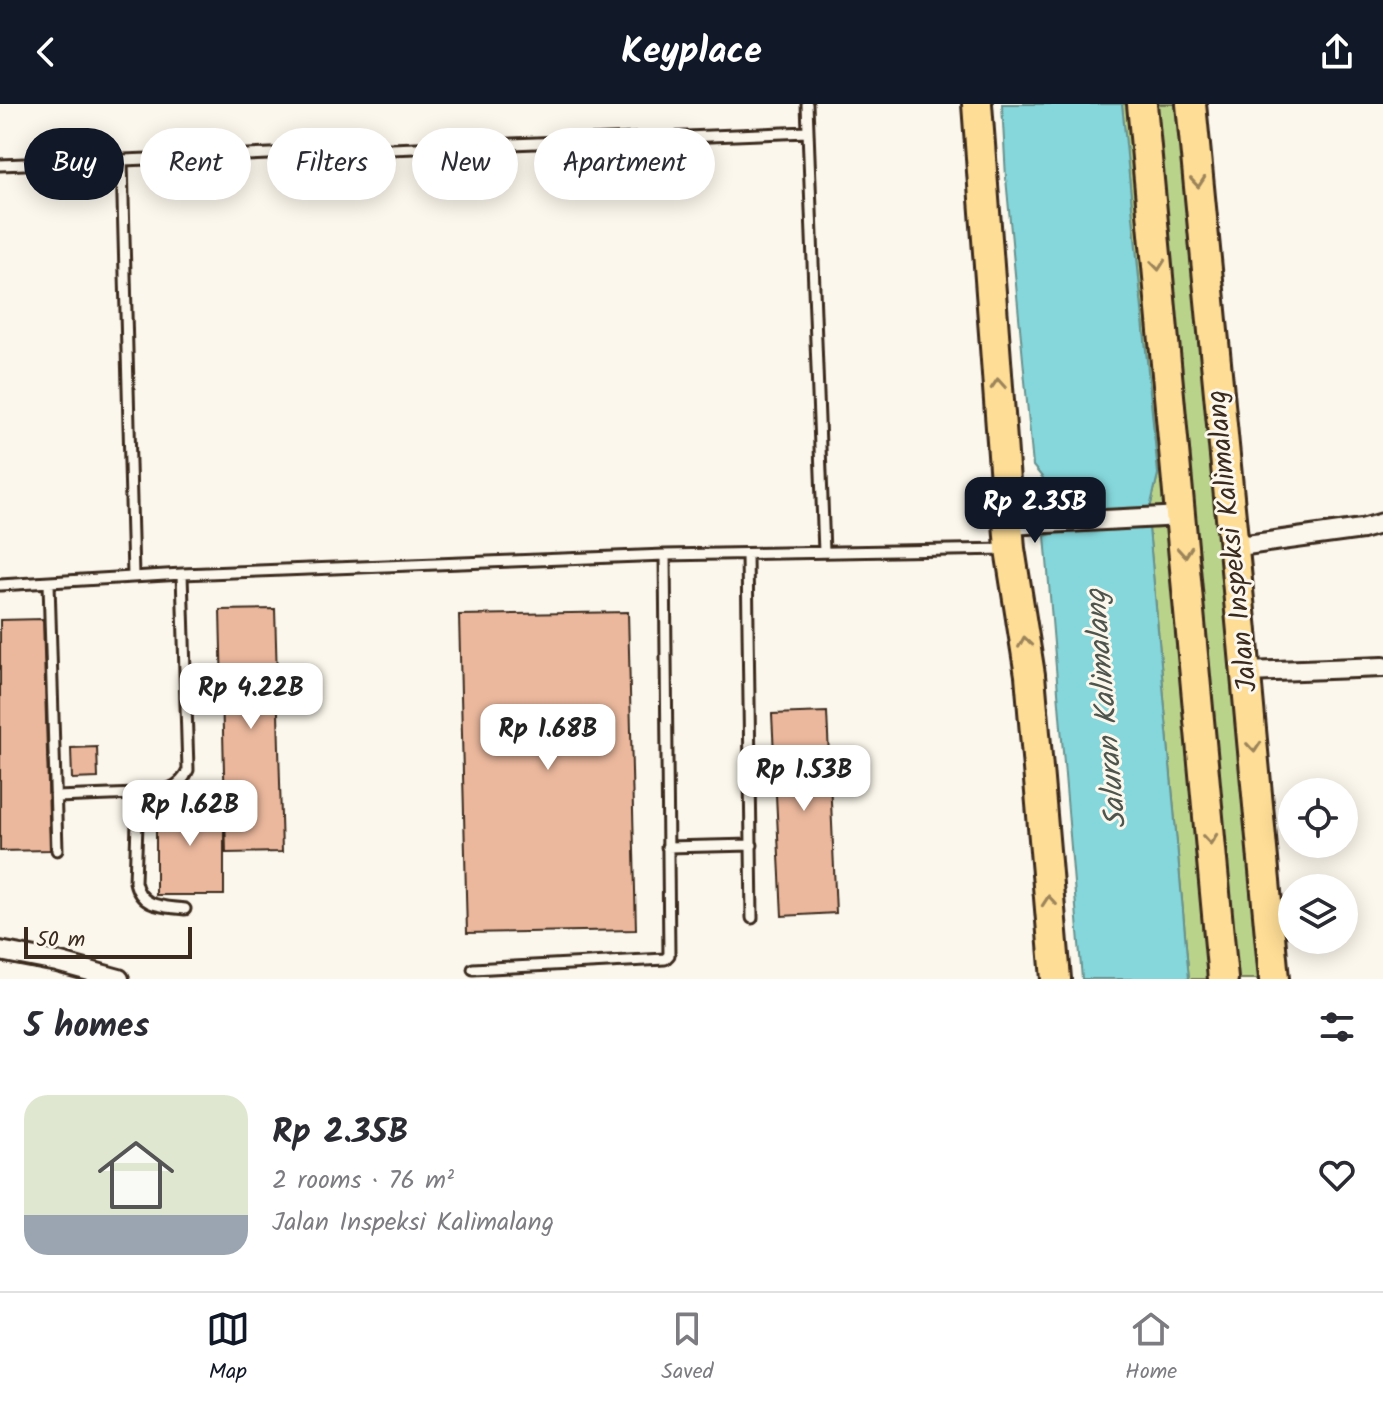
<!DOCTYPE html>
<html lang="en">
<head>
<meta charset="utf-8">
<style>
  body { margin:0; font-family:Kalam,sans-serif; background:#f2f2f3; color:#2b2b33; height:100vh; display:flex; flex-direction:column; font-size:30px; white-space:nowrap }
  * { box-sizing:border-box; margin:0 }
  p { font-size:26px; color:#7c7c81 }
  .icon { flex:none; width:44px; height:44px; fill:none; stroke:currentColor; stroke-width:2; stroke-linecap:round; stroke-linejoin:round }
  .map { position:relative; height:875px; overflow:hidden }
  .details { display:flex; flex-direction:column; background:#fff; flex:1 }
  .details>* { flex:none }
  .hud { position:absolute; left:24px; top:24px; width:800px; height:72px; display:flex; gap:16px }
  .controls { position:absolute; left:1278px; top:674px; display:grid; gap:16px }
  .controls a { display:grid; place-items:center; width:80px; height:80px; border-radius:50%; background:#fff; box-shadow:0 4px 20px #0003; font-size:40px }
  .scale { position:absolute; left:24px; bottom:20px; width:168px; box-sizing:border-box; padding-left:8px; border:4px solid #3b2a1e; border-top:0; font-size:22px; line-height:28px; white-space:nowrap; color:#3b2a1e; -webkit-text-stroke:6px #fbf7ec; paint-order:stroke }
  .price { position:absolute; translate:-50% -68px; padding:0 18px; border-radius:16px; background:#fff; color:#222; font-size:26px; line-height:52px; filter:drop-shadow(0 2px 4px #0008) }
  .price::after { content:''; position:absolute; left:50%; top:48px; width:24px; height:18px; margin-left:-12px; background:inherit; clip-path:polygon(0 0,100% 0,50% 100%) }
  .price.active { background:#111827; color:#fff }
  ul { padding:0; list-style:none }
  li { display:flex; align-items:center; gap:24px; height:200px; padding:0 24px }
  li+li { border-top:2px solid #e1e1e2 }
  li span { display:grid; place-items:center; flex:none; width:224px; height:160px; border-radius:24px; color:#555 }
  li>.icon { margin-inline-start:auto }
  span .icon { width:96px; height:96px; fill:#fffc; stroke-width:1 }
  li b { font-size:34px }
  h2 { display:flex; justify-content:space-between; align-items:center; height:96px; padding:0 24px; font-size:34px }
  .tag { padding:0 28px; border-radius:36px; background:#fff; box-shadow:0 4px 20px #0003; font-size:28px; line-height:72px }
  .tag.active { background:#111827; color:#fff }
  header { display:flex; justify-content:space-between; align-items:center; height:104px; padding:0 24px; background:#111827; color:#fff; font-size:36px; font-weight:600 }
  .dock { display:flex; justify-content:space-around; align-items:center; height:112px; border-top:2px solid #e1e1e2; background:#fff; font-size:22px; color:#7c7c81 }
  .dock a { display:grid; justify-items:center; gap:4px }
  .dock .active { color:#111827 }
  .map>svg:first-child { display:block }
  .green { fill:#bad38b; stroke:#7a7e54; stroke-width:2 }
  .water { fill:#85d7db; stroke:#67928f; stroke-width:2 }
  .building { fill:#ebb89d; stroke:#3b2a1e; stroke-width:2 }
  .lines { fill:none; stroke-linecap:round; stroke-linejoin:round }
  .service-casing { stroke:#3b2a1e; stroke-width:15 }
  .minor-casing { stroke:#3b2a1e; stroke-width:24 }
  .primary-casing { stroke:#3b2a1e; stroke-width:34 }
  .service { stroke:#fbf7ec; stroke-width:9 }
  .minor { stroke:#fbf7ec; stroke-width:18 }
  .primary { stroke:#fedd96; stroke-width:28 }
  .oneway { stroke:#9c845a }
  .labels { text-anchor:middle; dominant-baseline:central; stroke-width:6; stroke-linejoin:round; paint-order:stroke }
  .street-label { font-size:28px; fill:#3b2a1e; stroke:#fbf7ec }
  .water-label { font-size:30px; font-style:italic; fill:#4e554d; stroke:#fbf7ec }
</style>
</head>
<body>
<header><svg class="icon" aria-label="back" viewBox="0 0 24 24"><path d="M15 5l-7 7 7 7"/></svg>Keyplace<svg class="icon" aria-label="share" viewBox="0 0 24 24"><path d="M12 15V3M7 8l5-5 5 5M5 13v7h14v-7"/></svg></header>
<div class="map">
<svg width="1383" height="875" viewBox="0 0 1383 875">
  <rect width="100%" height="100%" fill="#fbf7ec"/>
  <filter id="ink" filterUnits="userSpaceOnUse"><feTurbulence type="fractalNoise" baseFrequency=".0125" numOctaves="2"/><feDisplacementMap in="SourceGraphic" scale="16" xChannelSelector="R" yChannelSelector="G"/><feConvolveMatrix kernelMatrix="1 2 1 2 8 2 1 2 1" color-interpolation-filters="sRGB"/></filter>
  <g filter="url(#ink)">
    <path class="green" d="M1122,0H1191L1273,875H1189L1148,413L1158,370Z"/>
    <path class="water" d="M1002,0H1122L1158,370L1148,413L1189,875H1082L1045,432L1067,426L1066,402L1033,362L1006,74Z"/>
    <path class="building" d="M275,505L282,748L226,749L220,506Z
      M628,508L636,826L467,829L459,511Z
      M43,515L50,746L0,747V516Z
      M827,608L836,809L782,812L772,610Z
      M97,643L98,674L72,675L71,644Z
      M156,697H224V791H156Z"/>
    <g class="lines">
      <g class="service-casing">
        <path id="service" d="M807,0L824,448
          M122,57L133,472
          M0,61L807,28
          M747,451L752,814
          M182,470L188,666C179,688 159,688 138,690L135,778C141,804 162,802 185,805
          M49,479L57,746
          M0,481L182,470L665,451L1008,445
          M56,693L138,690
          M667,743L752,741
          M473,865L665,855L669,851L665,451"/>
      </g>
      <g class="minor-casing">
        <path id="minor" d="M1008,421L1182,412
          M1232,443L1362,425L1383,419
          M1247,568L1383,563
          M0,847L57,858L119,875"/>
      </g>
      <g class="primary-casing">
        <path id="primary" d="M977,0L1010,445L1030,571L1056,875
          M1142,0L1223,875
          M1191,0C1218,292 1249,583 1274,875"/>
      </g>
      <use href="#service" class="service"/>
      <use href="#minor" class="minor"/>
      <use href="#primary" class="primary"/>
    </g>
    <defs><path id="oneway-chevron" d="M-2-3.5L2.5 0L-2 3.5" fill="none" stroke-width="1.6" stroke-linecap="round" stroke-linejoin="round" transform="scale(2)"/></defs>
    <g class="oneway">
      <use href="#oneway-chevron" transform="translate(1198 78) rotate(85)"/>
      <use href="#oneway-chevron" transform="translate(1158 161) rotate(84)"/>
      <use href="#oneway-chevron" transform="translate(998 280) rotate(-94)"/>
      <use href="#oneway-chevron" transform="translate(1185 448) rotate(85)"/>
      <use href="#oneway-chevron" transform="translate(1025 538) rotate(-99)"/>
      <use href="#oneway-chevron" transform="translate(1254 643) rotate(85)"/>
      <use href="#oneway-chevron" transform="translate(1210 735) rotate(85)"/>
      <use href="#oneway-chevron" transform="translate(1049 797) rotate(-95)"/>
    </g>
  </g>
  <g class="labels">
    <g class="street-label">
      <text transform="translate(1233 437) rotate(-96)">Jalan Inspeksi Kalimalang</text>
    </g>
    <g class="water-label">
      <text transform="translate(1107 605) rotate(-95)">Saluran Kalimalang</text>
    </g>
  </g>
</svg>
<div class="controls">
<a><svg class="icon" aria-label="locate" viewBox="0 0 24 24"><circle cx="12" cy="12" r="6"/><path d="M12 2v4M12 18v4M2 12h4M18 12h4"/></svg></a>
<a><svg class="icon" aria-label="layers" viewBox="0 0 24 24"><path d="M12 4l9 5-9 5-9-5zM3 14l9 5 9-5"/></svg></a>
</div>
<div class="scale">50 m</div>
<b class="price active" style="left:1035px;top:441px">Rp 2.35B</b>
<b class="price" style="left:251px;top:627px">Rp 4.22B</b>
<b class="price" style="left:548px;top:668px">Rp 1.68B</b>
<b class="price" style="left:804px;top:709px">Rp 1.53B</b>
<b class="price" style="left:190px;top:744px">Rp 1.62B</b>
<div class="hud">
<a class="tag active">Buy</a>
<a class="tag">Rent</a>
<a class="tag">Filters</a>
<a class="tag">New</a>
<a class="tag">Apartment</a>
</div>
</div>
<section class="details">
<h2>5 homes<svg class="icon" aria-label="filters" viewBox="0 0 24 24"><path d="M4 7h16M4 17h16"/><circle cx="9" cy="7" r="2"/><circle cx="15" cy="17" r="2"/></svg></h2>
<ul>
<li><span style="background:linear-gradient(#dfe7d0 75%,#9aa5b1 0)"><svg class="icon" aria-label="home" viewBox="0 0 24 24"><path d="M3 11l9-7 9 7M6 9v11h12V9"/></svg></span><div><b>Rp 2.35B</b><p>2 rooms · 76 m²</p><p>Jalan Inspeksi Kalimalang</p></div><svg class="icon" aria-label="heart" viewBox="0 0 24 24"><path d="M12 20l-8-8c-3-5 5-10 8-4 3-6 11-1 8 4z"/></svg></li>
</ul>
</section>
<nav class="dock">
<a class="active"><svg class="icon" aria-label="map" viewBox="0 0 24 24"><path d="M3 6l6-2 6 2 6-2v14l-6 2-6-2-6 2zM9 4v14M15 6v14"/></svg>Map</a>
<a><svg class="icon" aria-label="saved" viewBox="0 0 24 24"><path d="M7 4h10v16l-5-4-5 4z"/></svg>Saved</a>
<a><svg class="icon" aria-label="home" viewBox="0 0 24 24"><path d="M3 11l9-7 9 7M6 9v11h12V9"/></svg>Home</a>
</nav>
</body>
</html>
